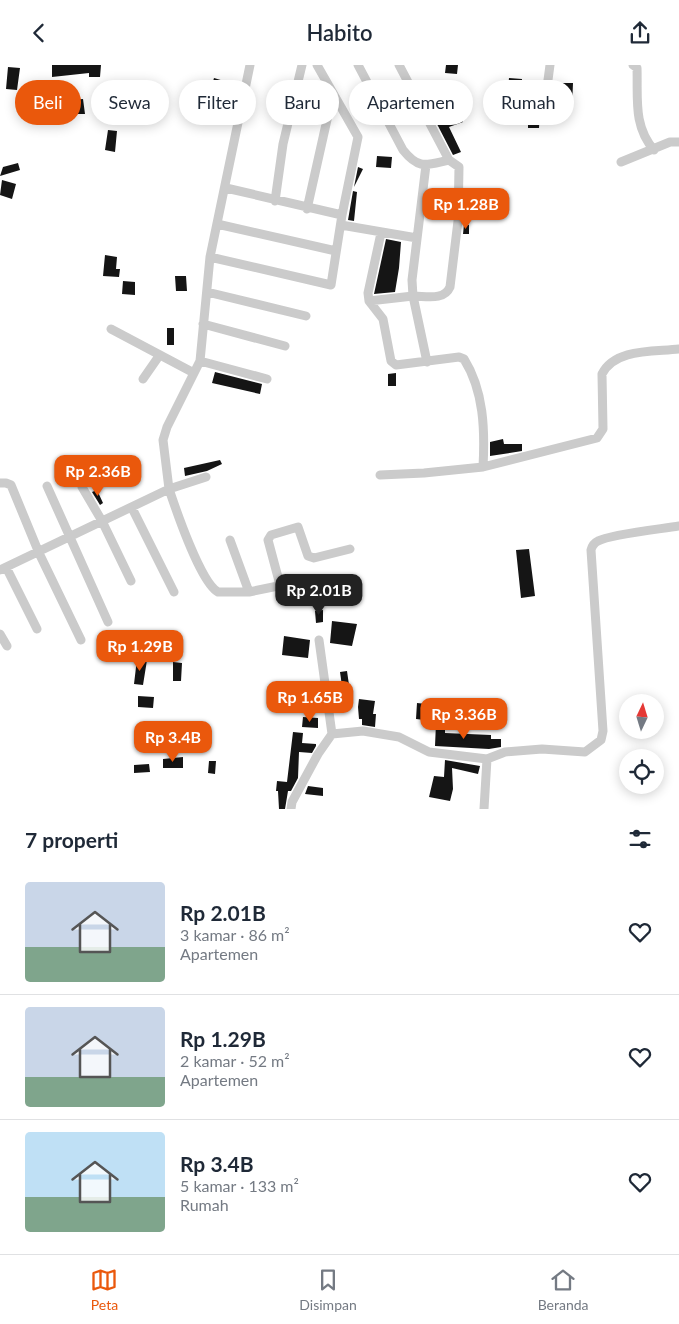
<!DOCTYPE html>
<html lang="id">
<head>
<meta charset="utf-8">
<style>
  body { margin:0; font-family:Lato,sans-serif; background:#f6f6f7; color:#1f2937; height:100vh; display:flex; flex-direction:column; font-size:19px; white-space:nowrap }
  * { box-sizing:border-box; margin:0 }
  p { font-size:16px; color:#747a83 }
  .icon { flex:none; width:28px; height:28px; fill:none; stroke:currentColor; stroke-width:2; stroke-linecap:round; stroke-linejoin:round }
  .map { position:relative; height:744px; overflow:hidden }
  .panel { display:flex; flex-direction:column; background:#fff; flex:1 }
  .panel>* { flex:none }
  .top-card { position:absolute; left:15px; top:15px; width:650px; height:45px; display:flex; gap:10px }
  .needle { width:32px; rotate:4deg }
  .buttons { position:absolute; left:619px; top:629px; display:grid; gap:10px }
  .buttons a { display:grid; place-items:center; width:45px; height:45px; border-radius:50%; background:#fff; box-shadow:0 2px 12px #0003; font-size:25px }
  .price { position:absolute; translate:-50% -42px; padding:0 11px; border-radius:10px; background:#ea580c; color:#fff; font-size:16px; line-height:32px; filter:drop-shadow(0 1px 2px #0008) }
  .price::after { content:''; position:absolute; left:50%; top:30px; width:15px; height:11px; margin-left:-8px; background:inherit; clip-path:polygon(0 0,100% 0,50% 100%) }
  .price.active { background:#222; color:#fff }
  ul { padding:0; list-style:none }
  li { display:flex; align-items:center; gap:15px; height:125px; padding:0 25px }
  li+li { border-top:1px solid #e0e1e3 }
  li span { display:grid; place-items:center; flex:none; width:140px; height:100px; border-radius:5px; color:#555 }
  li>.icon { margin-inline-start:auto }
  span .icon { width:60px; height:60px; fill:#fffc; stroke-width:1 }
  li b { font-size:21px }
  h2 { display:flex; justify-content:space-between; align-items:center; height:60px; padding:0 25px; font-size:21px }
  .tag { padding:0 18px; border-radius:22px; background:#fff; box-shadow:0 2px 12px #0003; font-size:18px; line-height:45px }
  .tag.active { background:#ea580c; color:#fff }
  header { display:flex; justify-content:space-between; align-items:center; height:65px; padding:0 25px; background:#fff; font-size:22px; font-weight:600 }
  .menu { display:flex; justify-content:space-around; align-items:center; height:70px; border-top:1px solid #e0e1e3; background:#fff; font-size:14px; color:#747a83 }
  .menu a { display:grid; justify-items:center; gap:2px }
  .menu .active { color:#ea580c }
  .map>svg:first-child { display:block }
  .building { fill:#151515 }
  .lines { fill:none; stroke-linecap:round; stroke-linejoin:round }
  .street { stroke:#cbcbcb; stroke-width:9 }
</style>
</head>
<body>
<header><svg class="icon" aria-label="back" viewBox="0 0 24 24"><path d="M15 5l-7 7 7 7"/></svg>Habito<svg class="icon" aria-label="share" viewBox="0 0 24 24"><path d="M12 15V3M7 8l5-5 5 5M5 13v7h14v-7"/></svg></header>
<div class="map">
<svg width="679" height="744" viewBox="0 0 679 744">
  <rect width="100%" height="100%" fill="#fff"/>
  <path class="building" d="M52,0H101L100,12H89V8L52,12Z
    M446,0H458L457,9L445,8Z
    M8,2L20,3L17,25L6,24Z
    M214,13L224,16L222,23L212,20Z
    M509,13L522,14L521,33L507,32Z
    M561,18H573L572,42L561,41Z
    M429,28L442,57L459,49L463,57L449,62L461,87L453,90L422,30Z
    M43,32L67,35L83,34L85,49H52V46H43Z
    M528,45H540L539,63H528Z
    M108,65L117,66L115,87L105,85Z
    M377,91L392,92L391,103L376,102Z
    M18,98L20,105L0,111L3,102Z
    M358,102L363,104L354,122Z
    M2,115L16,119L12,134L0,130Z
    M353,126L357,127L354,156L348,155Z
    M464,160H469V169H463Z
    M386,174L401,177L399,203L395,227L374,229Z
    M105,190L117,192L116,204H120L119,212L103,211Z
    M175,211H186L187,226H176Z
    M123,216L135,217V230L122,229Z
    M167,263H174V280H167Z
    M215,307L262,319L260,329L212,318Z
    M396,308V321H388V309Z
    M503,374L504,379H522V386L490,391V377Z
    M220,395L222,399L207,406L185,411L184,403Z
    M97,425L103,438L100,440L92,427Z
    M529,484L535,531L521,533L516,485Z
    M323,545V557L316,558L315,546Z
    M332,556L357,559L352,581L330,578Z
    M284,571L310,575L308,593L282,590Z
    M137,594L147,595L143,620L134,619Z
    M173,597L182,598L181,616H173Z
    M347,606L349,620L342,621L340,607Z
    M138,631L154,632L153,643L138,642Z
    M359,634L375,636L373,649H376L375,662L362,660V654H359L358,642Z
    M417,638L426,639L425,655L416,654Z
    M303,652L318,653V663L302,662Z
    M436,658H445V668L491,670V674H501V682L489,684L435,681Z
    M293,667L303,668L302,678L316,679V681L312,688L299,687L298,713L291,726H288L285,744H279L278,726H276L277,716L287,717Z
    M183,692V703H163V694Z
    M445,695L480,701L478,709L452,703L453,724L450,736L429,732L434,711L444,712Z
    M209,696H216L215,709L208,708Z
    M149,699L150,707L134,708V700Z
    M308,721L323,723V731L305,729Z"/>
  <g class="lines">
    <path class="street" d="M358,0L403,85C419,105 426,100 449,95L459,102L458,156L450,222C444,236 426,231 413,231L412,215L426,100
      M399,0L449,95
      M633,0L637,3C638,33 633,61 654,85
      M546,30L550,0
      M621,97L670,77H679
      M226,123L342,150
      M275,136L283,79L302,0
      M307,144L333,28
      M217,159L336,186
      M341,160L417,173
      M381,168L368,228L369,236L383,254L391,296L396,300L459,292L464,294C484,326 485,365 483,402
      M210,192L331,220L342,150L358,72L317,0
      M207,227L306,251
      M369,236L413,231L427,297
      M203,259L285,281
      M111,264L194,308
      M200,296L267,314
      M143,314L159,291
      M380,410L424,408L483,402L597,373L603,364L602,309C615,283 654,287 679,284
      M206,412L169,424C176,445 201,518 218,527H249L278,521L279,516L268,475L271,470L298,462L308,491L314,493L350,484
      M0,418H6L11,420L39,488L81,575
      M47,421L108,557
      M82,422L102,456L131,516
      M132,443L174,527
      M230,475L249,527
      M6,502L37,564
      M0,505L169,424L163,375L167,362L200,296L210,192L250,0
      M0,569L7,581
      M319,575L332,669
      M291,744L292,737L318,689L332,669L363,666L399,672L429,687L487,694
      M484,744L487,694L505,687L542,684L585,687L601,675L603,666L591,485C592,481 594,478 598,476C611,469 661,464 679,461"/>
  </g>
</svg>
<div class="buttons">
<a><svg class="needle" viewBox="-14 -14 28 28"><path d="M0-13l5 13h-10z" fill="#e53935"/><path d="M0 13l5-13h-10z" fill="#747a83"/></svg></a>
<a><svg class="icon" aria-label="locate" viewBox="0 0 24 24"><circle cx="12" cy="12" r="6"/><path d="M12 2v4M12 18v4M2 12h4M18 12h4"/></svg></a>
</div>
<b class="price" style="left:466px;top:165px">Rp 1.28B</b>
<b class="price" style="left:98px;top:432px">Rp 2.36B</b>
<b class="price active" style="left:319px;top:551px">Rp 2.01B</b>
<b class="price" style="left:140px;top:607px">Rp 1.29B</b>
<b class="price" style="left:310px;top:658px">Rp 1.65B</b>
<b class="price" style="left:464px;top:675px">Rp 3.36B</b>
<b class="price" style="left:173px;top:698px">Rp 3.4B</b>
<div class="top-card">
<a class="tag active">Beli</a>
<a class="tag">Sewa</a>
<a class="tag">Filter</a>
<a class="tag">Baru</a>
<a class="tag">Apartemen</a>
<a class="tag">Rumah</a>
</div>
</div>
<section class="panel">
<h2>7 properti<svg class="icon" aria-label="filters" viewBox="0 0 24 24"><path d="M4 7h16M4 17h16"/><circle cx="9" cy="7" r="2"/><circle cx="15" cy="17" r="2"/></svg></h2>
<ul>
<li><span style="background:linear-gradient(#c9d6e8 65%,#7fa58c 0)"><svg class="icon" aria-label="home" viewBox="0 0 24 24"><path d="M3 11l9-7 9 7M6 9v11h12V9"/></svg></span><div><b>Rp 2.01B</b><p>3 kamar · 86 m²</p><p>Apartemen</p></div><svg class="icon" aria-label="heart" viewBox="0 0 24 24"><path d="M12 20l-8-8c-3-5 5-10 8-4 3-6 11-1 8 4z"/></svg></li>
<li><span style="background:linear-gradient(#c9d6e8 70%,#7fa58c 0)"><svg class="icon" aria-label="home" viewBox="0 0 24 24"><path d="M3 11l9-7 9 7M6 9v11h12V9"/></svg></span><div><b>Rp 1.29B</b><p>2 kamar · 52 m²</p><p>Apartemen</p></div><svg class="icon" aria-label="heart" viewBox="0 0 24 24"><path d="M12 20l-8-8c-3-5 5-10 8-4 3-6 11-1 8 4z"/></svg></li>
<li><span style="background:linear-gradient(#bfe0f5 65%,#7fa58c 0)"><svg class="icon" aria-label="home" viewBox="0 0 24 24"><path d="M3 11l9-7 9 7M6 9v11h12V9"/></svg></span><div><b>Rp 3.4B</b><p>5 kamar · 133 m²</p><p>Rumah</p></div><svg class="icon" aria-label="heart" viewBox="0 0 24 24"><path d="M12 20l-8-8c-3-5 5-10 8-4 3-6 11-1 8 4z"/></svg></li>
</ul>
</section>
<nav class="menu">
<a class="active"><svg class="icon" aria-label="map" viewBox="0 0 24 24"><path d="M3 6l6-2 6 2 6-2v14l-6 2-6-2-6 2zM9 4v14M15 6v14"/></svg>Peta</a>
<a><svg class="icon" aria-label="saved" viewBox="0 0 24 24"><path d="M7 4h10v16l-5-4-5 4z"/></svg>Disimpan</a>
<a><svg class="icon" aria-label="home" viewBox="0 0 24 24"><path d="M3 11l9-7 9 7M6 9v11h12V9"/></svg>Beranda</a>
</nav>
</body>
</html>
